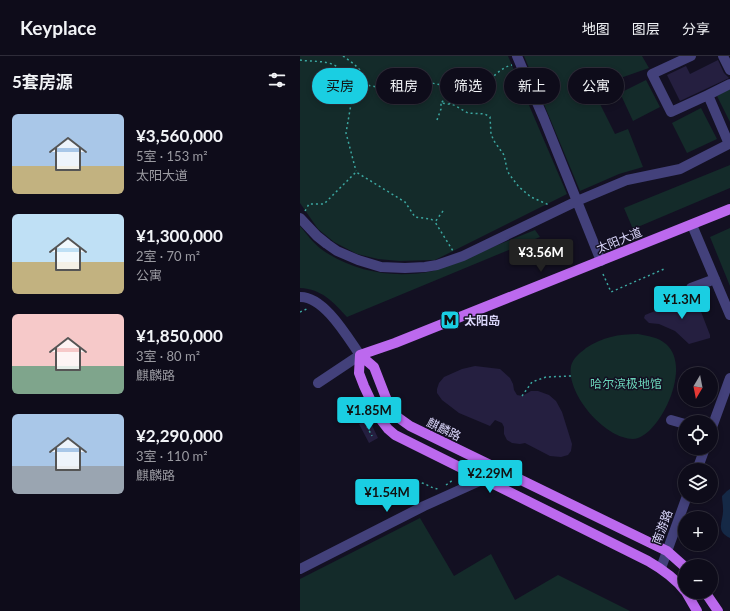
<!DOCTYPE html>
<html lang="zh">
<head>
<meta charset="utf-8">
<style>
  body { margin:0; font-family:Lato,"Noto Sans SC",sans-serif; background:#171523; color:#f1f3f6; height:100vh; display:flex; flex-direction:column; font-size:15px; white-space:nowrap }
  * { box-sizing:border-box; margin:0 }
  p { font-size:13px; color:#9b9ba2 }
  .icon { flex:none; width:22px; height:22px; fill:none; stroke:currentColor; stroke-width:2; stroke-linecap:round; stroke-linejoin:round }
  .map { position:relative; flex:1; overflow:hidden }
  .sheet { display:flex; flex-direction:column; background:#0e0c1a; width:300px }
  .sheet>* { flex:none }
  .top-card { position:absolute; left:12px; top:12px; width:358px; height:36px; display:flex; gap:8px }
  .needle { width:26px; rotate:190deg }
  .fabs { position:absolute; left:378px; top:311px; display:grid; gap:8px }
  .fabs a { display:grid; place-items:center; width:40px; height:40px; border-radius:50%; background:#0e0c1a; box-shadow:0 2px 6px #0003,0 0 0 1px #2e2c39; font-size:20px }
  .price { position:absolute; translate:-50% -34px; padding:0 9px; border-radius:4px; background:#1acee2; color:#111; font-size:13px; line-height:26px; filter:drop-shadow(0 1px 2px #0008) }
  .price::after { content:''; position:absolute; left:50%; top:24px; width:12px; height:9px; margin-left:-6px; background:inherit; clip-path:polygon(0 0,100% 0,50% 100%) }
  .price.active { background:#222; color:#fff }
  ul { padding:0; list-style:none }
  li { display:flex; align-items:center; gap:12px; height:100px; padding:0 12px }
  li span { display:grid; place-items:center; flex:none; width:112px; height:80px; border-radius:6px; color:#555 }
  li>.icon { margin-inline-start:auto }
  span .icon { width:48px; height:48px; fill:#fffc; stroke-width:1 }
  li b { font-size:17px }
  h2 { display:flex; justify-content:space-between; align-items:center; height:48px; padding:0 12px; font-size:17px }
  .pill { padding:0 14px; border-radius:18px; background:#0e0c1a; box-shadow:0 2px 6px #0003,0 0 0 1px #2e2c39; font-size:14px; line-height:36px }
  .pill.active { background:#1acee2; color:#111 }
  header { display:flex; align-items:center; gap:24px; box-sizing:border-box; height:56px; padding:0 20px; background:#0e0c1a; border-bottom:1px solid #2e2c39 }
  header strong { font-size:19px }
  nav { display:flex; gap:22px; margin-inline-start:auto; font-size:14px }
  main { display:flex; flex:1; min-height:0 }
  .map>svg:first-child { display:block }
  .green { fill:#142b2a }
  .water { fill:#152946 }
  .building { fill:#251f40 }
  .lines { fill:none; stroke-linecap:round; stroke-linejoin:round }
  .path { stroke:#3ca7a1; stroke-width:1.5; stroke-dasharray:2 3; stroke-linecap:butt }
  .minor { stroke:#43417b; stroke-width:10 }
  .major { stroke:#bc69ee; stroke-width:10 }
  .labels { text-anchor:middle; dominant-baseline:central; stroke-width:3; stroke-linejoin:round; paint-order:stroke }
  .street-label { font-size:12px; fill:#dad6fa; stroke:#131022 }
  .poi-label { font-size:12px; font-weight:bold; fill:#dad6fa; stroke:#131022; text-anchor:start }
  .park-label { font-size:12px; fill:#6ad2b8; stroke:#131022 }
</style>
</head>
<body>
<header>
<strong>Keyplace</strong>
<nav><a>地图</a><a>图层</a><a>分享</a></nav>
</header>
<main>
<section class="sheet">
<h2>5套房源<svg class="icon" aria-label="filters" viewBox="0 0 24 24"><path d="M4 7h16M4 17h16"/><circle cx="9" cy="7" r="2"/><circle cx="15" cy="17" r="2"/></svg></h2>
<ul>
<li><span style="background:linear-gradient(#a9c7e8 65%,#c2b280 0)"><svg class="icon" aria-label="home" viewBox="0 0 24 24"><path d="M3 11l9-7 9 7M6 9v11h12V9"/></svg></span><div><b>¥3,560,000</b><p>5室 · 153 m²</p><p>太阳大道</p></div></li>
<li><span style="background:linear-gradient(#bfe0f5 60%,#c2b280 0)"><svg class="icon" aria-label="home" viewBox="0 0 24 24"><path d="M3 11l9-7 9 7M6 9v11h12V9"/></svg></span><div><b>¥1,300,000</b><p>2室 · 70 m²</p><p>公寓</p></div></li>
<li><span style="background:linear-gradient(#f6c9c9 65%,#7fa58c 0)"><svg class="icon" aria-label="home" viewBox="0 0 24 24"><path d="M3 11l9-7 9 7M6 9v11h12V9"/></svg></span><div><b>¥1,850,000</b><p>3室 · 80 m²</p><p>麒麟路</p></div></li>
<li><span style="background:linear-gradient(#a9c7e8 65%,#9aa5b1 0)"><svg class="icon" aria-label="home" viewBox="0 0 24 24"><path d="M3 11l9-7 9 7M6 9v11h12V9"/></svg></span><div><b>¥2,290,000</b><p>3室 · 110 m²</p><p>麒麟路</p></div></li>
</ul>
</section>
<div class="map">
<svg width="430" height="555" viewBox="0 0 430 555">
  <rect width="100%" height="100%" fill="#131022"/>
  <path class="green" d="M0,0H208L267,138L135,204L99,205L78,203L57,198L34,186L18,173L0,147Z
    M224,0H342L349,12L292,32L315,78L328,73L343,111L319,118L280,135Z
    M346,24L360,51L333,65L320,37Z
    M430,32V66L417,40Z
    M401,52L417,83L387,97L372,67Z
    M430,109V132L333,173L324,152Z
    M0,170C6,177 13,187 21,193C53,216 94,223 133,215L235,174L240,181L47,261C33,246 22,233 0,232Z
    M430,172V230L410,181Z
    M338,278C348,280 358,281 366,288C389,308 368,358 349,375C344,379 339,383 333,383C305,383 266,338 271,310C273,302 280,297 286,292C303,281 318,278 338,278Z
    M120,462L154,520L191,498L215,544L258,519L330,555H0V523Z"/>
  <path class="water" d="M430,433V482C414,475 424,464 423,453C423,448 422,444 422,440L427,435Z"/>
  <path class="building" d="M418,4L424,17L429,22L380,45L367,19L386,10L390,18Z
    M387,242L394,243L398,248L410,279V282L389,288L375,275L359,268L349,267L344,262L345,259Z
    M175,310L200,313L210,322L213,328L214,334L217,339L222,340L231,335H238L249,339L256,345L262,356L272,388L271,395L268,399L261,401L250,400L225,387L220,388L212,387L207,384L204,378V371L202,367L195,364L190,370L159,357L142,344L137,337V333L139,327L144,321L162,313Z
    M69,363L78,382L69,387L59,368Z"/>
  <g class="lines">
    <path class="path" d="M43,0L54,8L60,14C59,25 51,33 46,42L51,48L46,77L56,115
      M0,4C11,6 26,4 36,10C47,16 54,26 67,29C72,30 80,32 85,31C93,29 100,26 109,25C132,24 151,35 176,30C191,27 198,12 212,9
      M148,40V32
      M150,48L148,40L141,47L154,49L168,57L185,58L190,61L191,78L194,85L204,99L207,113L209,118L219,131L231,141L249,149
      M137,64L141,53V47
      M5,155L9,148H24L56,116L105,146L115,161L131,163L135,166
      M143,155L135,166L153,195
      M303,218L311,236L364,213
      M0,256L9,252
      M222,340L232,326L246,321L272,320
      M67,355L61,359L72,380
      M67,429C82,428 108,423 122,427C129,429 132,433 140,433
      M146,429L153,424"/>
    <path class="minor" d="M217,0L244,63L301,205
      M391,0L352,18L371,56L408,39
      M423,0L430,14
      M0,162L17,180L27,188L37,195L58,204L81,211L105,212L125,211L137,209L163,200L277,145L327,124L380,113L429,88L408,39L430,28
      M392,169L430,259
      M391,232L415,223
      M0,241C24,240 48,282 60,299L18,327
      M371,364L385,368
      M411,374L430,322
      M397,414L405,392
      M361,512L387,440
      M0,513L124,450L184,423"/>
    <path class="major" d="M60,299L59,317L64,330L78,360L88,373L95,379L348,505C362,513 375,522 385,535
      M60,299L74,311L86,342L91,352L96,360L110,370L367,495L385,511
      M60,299L95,287L430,153
      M386,536L397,555
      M405,536L418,555"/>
  </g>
  <defs>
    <g id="metro-square" transform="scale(1)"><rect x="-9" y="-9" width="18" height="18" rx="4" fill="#1acee2" stroke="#131022"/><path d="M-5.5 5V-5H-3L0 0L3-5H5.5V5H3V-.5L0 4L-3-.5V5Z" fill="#111"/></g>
  </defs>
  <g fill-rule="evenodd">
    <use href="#metro-square" x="150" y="264"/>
  </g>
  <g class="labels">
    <g class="street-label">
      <text transform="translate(319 184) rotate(-22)">太阳大道</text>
      <text transform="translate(144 373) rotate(26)">麒麟路</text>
      <text transform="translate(362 471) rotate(-69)">南游路</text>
    </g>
    <g class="poi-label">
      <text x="164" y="264">太阳岛</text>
    </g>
    <g class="park-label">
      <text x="326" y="327">哈尔滨极地馆</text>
    </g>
  </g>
</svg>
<div class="fabs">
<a><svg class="needle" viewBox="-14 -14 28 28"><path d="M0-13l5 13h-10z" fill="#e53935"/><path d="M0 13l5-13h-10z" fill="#9b9ba2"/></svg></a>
<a><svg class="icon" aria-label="locate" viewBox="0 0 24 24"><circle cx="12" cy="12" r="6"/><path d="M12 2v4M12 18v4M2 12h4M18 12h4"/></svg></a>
<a><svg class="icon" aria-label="layers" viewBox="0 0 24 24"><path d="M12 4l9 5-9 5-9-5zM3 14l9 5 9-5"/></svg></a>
<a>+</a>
<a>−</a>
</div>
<b class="price active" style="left:241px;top:217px">¥3.56M</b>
<b class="price" style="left:382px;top:264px">¥1.3M</b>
<b class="price" style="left:69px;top:375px">¥1.85M</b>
<b class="price" style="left:190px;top:438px">¥2.29M</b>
<b class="price" style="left:87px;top:457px">¥1.54M</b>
<div class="top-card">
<a class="pill active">买房</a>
<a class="pill">租房</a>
<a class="pill">筛选</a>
<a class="pill">新上</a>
<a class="pill">公寓</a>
</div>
</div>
</main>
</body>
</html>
